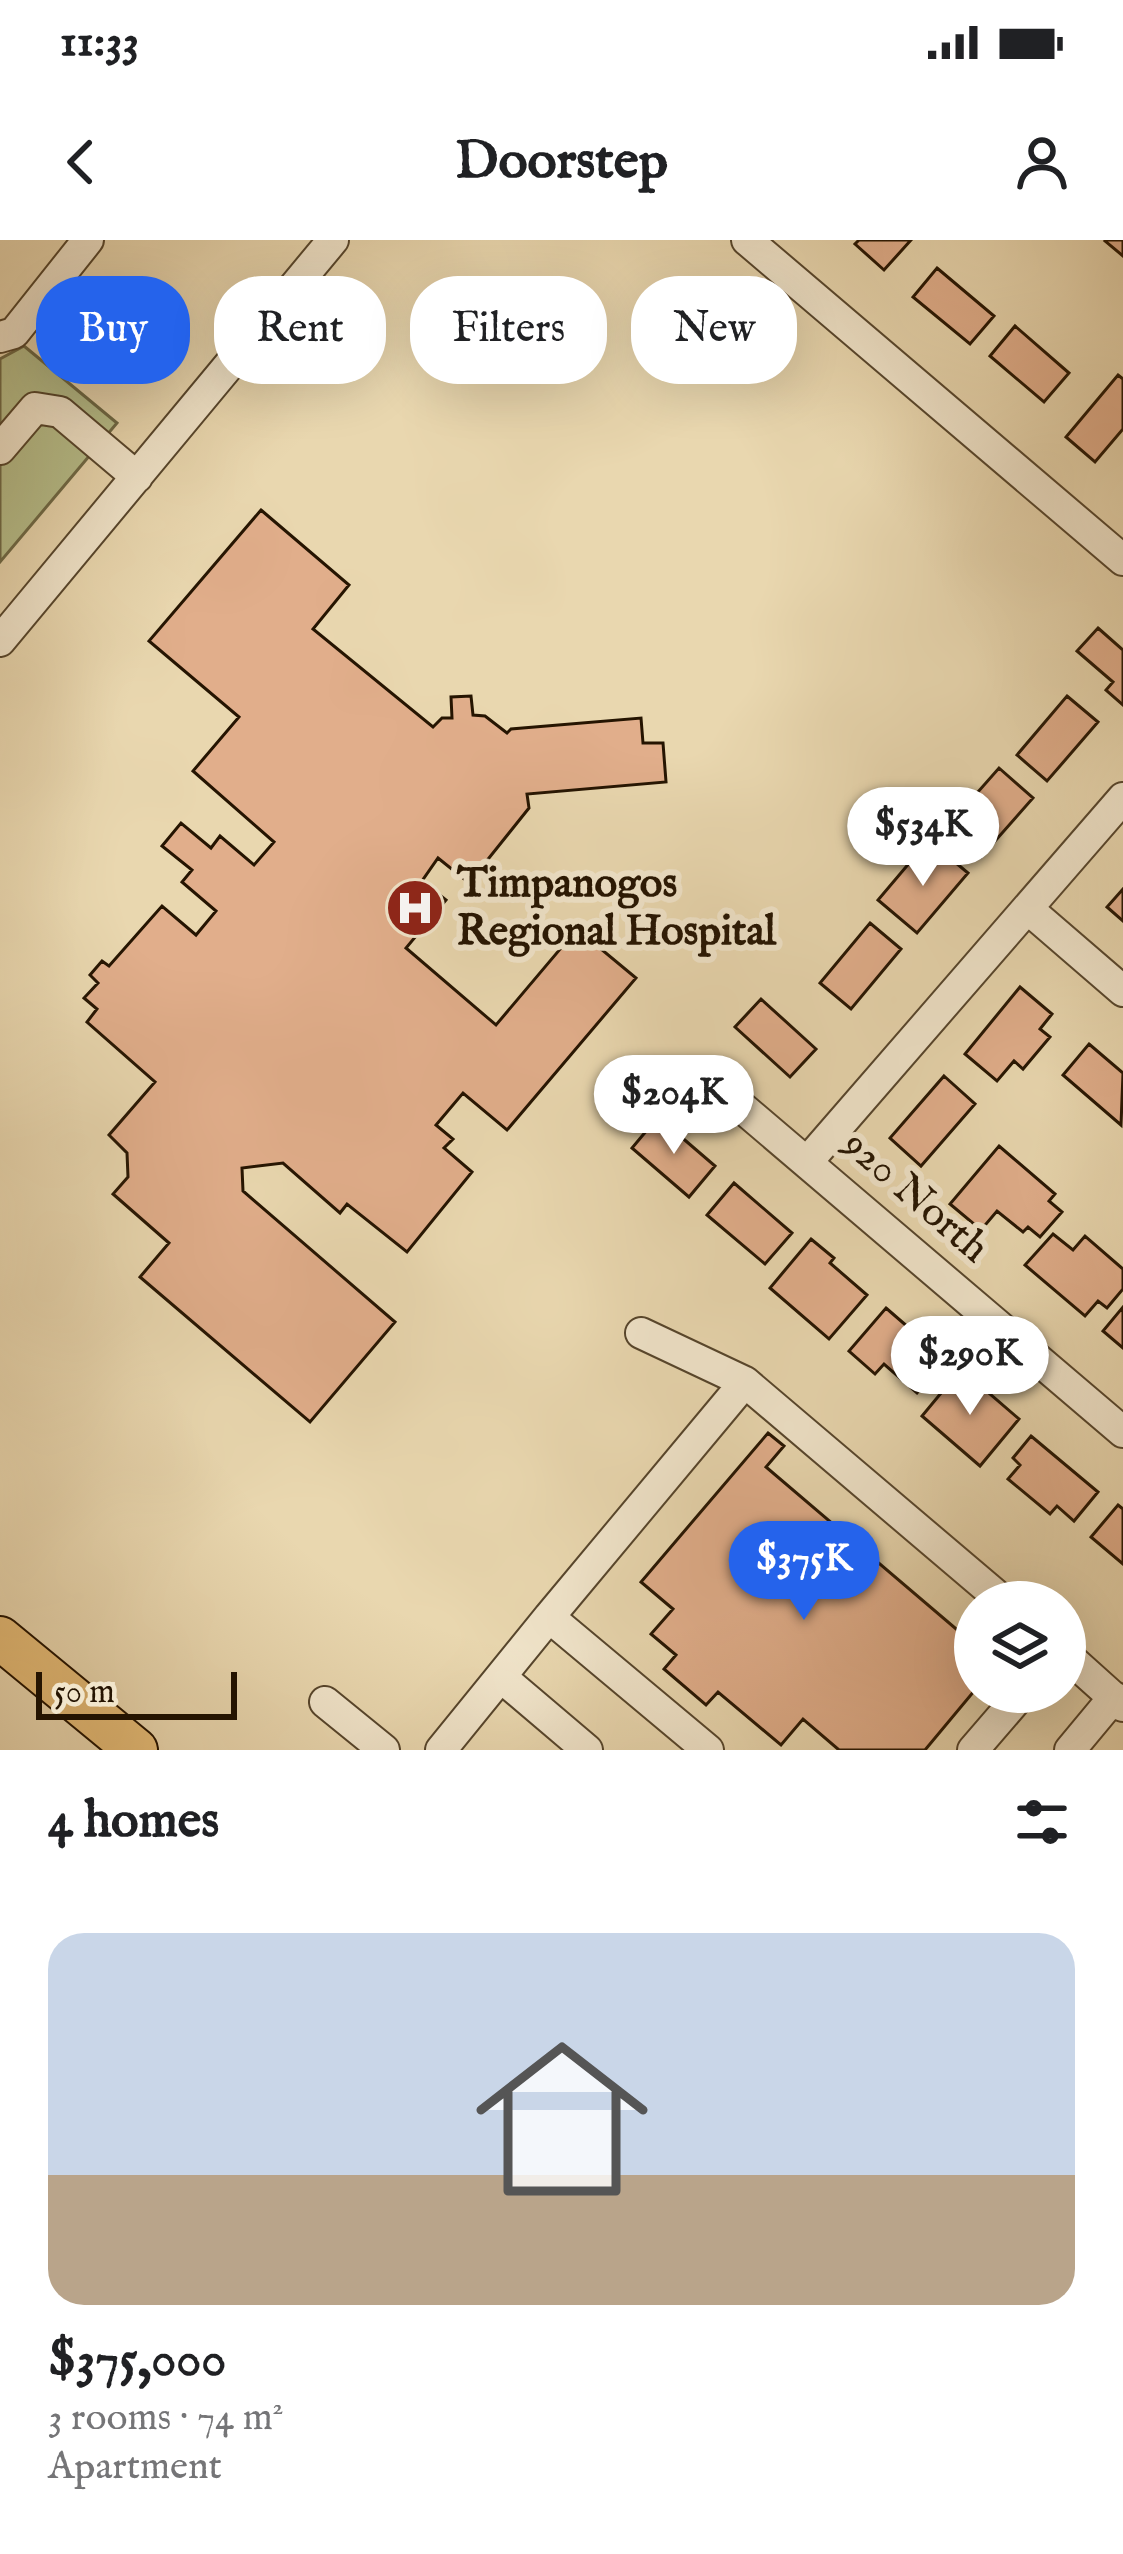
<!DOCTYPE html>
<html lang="en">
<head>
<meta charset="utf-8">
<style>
  body { margin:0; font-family:"IM FELL English",serif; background:#f2f2f2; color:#202124; height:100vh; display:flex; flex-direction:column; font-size:45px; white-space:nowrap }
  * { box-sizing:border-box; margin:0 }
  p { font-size:39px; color:#757577 }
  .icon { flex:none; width:66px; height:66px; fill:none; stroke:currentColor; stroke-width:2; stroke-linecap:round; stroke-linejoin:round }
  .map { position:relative; height:1510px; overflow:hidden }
  .details { display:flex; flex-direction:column; background:#fff; flex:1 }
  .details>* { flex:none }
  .guide { position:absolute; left:36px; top:36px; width:1053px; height:108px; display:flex; gap:24px }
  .buttons { position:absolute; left:954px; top:1341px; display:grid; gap:24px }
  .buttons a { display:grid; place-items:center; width:132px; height:132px; border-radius:50%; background:#fff; box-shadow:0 12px 48px #0002; font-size:60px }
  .scale { position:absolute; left:36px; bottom:30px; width:201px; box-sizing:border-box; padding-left:12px; border:6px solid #251401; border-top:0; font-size:33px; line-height:42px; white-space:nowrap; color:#251401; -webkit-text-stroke:9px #f1e5cb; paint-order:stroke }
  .price { position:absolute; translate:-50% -102px; padding:0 27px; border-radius:42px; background:#fff; color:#222; font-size:39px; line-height:78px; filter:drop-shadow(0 3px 6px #0008) }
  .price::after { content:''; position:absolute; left:50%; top:72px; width:36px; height:27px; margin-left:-18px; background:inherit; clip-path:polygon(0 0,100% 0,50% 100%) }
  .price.active { background:#2563eb; color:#fff }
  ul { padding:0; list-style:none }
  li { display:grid; align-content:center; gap:24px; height:636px; padding:0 48px }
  li span { display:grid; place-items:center; height:372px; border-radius:36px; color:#555 }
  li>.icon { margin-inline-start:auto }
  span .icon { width:216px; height:216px; fill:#fffc; stroke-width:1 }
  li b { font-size:51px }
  h2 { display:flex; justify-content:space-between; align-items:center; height:144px; padding:0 48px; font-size:51px }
  .pill { padding:0 42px; border-radius:48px; background:#fff; box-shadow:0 12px 48px #0002; font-size:42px; line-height:108px }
  .pill.active { background:#2563eb; color:#fff }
  .status { display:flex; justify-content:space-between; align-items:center; height:84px; padding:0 60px; background:#fff; direction:ltr }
  .status svg { height:33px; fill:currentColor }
  header { display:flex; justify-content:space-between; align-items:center; height:156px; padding:0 48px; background:#fff; font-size:54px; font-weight:700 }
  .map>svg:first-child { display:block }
  .green { fill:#b6be8b; stroke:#6e6946; stroke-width:3 }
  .building { fill:#e1ae8b; stroke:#251401; stroke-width:3 }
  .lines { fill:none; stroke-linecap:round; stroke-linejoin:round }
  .minor-casing { stroke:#56452c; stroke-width:34 }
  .highway-casing { stroke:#251401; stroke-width:46 }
  .minor { stroke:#f1e5cb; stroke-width:30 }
  .highway { stroke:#e4bc78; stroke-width:42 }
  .labels { text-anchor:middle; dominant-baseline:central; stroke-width:12; stroke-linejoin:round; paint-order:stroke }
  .poi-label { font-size:42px; font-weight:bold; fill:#251401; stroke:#f1e5cb; text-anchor:start }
  .street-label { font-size:42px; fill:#251401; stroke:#f1e5cb }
</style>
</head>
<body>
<div class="status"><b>11:33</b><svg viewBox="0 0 49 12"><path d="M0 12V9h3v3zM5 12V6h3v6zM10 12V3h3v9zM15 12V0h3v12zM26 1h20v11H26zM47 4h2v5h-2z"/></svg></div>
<header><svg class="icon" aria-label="back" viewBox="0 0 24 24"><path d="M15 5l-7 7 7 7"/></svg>Doorstep<svg class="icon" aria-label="person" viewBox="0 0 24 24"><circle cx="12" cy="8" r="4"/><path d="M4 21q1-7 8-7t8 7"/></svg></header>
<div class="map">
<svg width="1123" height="1510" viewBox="0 0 1123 1510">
  <rect width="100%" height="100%" fill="#e9d7af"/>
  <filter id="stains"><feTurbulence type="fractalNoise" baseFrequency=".00167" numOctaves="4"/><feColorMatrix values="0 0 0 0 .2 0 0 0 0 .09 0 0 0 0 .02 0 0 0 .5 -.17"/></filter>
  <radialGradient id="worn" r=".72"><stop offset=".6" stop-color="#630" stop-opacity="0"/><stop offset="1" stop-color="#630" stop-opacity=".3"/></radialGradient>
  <path class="green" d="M24,106L117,183L0,322V119Z"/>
  <path class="building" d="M859,0H911L884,30L855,4Z
    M1123,0V16L1105,1L1106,0Z
    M937,28L994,76L970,104L913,57Z
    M1015,86L1069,133L1044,162L990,116Z
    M1118,135L1123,139V189L1095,222L1066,197Z
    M261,270L349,345L313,389L433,487L442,478H452L451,457L471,456L473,475L485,476L507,493L511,489L641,478L643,503H663L666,542L527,554L529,568L469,643L438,618L422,641L446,660L406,708L496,785L577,689L636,738L507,890L463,853L436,885L453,899L444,908L472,932L407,1012L347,964L340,973L283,923L242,928L243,951L395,1082L310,1182L140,1037L169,1003L113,954L128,937L127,913L109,895L155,842L87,782L97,769L84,758L98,743L90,735L102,721L109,726L162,666L196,695L216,671L182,642L192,630L162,606L181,583L211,608L220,596L254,625L274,602L193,531L239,477L149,401Z
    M1098,388L1123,410V465L1106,450L1113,442L1077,411Z
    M1067,456L1098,482L1047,541L1017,515Z
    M999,528L1033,558L981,617L947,587Z
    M937,607L968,633L917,693L878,660L911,621L919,629Z
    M1123,649V681L1107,667Z
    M870,683L901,709L851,769L820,743Z
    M1020,747L1052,774L1040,789L1050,797L1023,829L1014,821L997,841L965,814Z
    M761,759L816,809L790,837L735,787Z
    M1089,804L1123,833L1121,885L1063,835Z
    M944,836L975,864L921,926L890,898Z
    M658,877L715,926L689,957L632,908Z
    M999,906L1055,954L1049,961L1062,972L1040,997L1028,987L1023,992L997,971L981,990L950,964Z
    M734,943L792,993L765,1024L707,975Z
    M1053,994L1073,1010L1085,996L1123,1029V1049L1107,1068L1098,1061L1085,1076L1025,1025Z
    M811,999L834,1018L830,1023L867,1055L829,1099L770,1048Z
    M1123,1067V1108L1103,1091Z
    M886,1068L946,1120L917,1153L884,1124L875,1134L849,1111Z
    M961,1129L1019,1179L980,1226L922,1176Z
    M768,1193L784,1206L766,1227L975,1405V1450L925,1510H839L803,1479L781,1505L718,1452L706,1465L664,1429L676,1415L651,1394L673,1369L641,1342Z
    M1031,1196L1098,1252L1074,1281L1057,1266L1050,1274L1008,1239L1020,1225L1013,1218Z
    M1118,1265L1123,1269V1324L1091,1297Z"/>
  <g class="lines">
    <g class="minor-casing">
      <path id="minor" d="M747,0L1123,320
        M0,97L14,93L88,0
        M0,209L35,168L60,172L137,237
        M0,401L333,0
        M1028,669L1123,751
        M705,836L1123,1192
        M808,921L1123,558
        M641,1093L745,1142
        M1065,1414L1123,1466
        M501,1437L587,1510
        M325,1462L384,1510
        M441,1510L549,1377
        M708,1510L549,1377L745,1142L1004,1362
        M973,1510L1023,1452
        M1070,1510L1114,1457"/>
    </g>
    <g class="highway-casing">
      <path id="highway" d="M0,1398L136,1510"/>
    </g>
    <use href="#minor" class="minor"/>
    <use href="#highway" class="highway"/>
  </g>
  <defs>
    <g id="hospital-disc" transform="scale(3)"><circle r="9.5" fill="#8f2418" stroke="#f1e5cb"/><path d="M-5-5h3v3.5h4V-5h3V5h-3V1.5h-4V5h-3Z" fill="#fff"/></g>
  </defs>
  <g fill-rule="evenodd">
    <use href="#hospital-disc" x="415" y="668"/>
  </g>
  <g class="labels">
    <g class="poi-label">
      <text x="457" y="644">Timpanogos<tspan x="457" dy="48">Regional Hospital</tspan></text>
    </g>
    <g class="street-label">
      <text transform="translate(915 957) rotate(41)">920 North</text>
    </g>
  </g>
  <rect width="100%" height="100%" filter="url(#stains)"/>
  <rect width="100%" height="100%" fill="url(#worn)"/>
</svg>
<div class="buttons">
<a><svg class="icon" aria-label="layers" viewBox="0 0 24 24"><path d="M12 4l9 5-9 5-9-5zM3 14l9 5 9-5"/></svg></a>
</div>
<div class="scale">50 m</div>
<b class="price" style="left:923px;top:649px">$534K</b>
<b class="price" style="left:674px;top:917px">$204K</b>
<b class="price" style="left:970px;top:1178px">$290K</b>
<b class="price active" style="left:804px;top:1383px">$375K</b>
<div class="guide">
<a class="pill active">Buy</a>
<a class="pill">Rent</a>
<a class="pill">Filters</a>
<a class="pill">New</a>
</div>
</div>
<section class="details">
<h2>4 homes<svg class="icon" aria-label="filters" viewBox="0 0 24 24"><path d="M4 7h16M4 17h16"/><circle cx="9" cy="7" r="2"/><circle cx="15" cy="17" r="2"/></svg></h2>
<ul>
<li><span style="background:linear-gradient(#c9d6e8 65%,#b9a48a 0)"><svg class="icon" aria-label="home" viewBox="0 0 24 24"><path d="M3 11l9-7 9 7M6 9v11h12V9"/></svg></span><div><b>$375,000</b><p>3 rooms · 74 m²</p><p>Apartment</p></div></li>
</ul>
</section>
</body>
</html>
